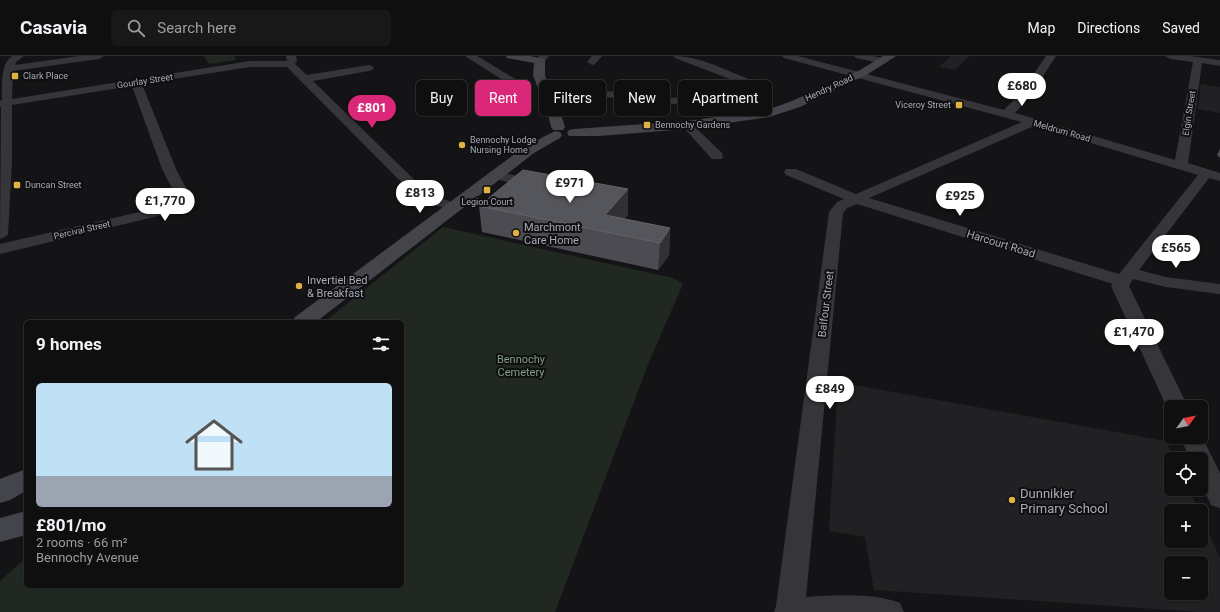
<!DOCTYPE html>
<html lang="en">
<head>
<meta charset="utf-8">
<style>
  body { margin:0; font-family:Roboto,sans-serif; background:#181819; color:#f1f3f6; height:100vh; display:flex; flex-direction:column; font-size:15px; white-space:nowrap }
  * { box-sizing:border-box; margin:0 }
  p { font-size:13px; color:#9b9c9f }
  .icon { flex:none; width:22px; height:22px; fill:none; stroke:currentColor; stroke-width:2; stroke-linecap:round; stroke-linejoin:round }
  .map { position:relative; flex:1; overflow:hidden }
  .drawer { position:absolute; left:24px; top:264px; width:380px; height:268px; display:flex; flex-direction:column; background:#0f0f10; border-radius:6px; box-shadow:0 1px 3px #0004,0 0 0 1px #2f2f30 }
  .drawer>* { flex:none }
  .hud { position:absolute; left:416px; top:24px; width:380px; height:36px; display:flex; gap:8px }
  .needle { width:26px; rotate:57deg }
  .tools { position:absolute; left:1164px; top:344px; display:grid; gap:8px }
  .tools a { display:grid; place-items:center; width:44px; height:44px; border-radius:6px; background:#0f0f10; box-shadow:0 1px 3px #0004,0 0 0 1px #2f2f30; font-size:20px }
  .price { position:absolute; translate:-50% -34px; padding:0 9px; border-radius:14px; background:#fff; color:#222; font-size:13px; line-height:26px; filter:drop-shadow(0 1px 2px #0008) }
  .price::after { content:''; position:absolute; left:50%; top:24px; width:12px; height:9px; margin-left:-6px; background:inherit; clip-path:polygon(0 0,100% 0,50% 100%) }
  .price.selected { background:#db2777; color:#fff }
  ul { padding:0; list-style:none }
  li { display:grid; align-content:center; gap:8px; height:212px; padding:0 12px }
  li span { display:grid; place-items:center; height:124px; border-radius:6px; color:#555 }
  li>.icon { margin-inline-start:auto }
  span .icon { width:72px; height:72px; fill:#fffc; stroke-width:1 }
  li b { font-size:17px }
  h2 { display:flex; justify-content:space-between; align-items:center; height:48px; padding:0 12px; font-size:17px }
  .chip { padding:0 14px; border-radius:6px; background:#0f0f10; box-shadow:0 1px 3px #0004,0 0 0 1px #2f2f30; font-size:14px; line-height:36px }
  .chip.selected { background:#db2777; color:#fff }
  header { display:flex; align-items:center; gap:24px; box-sizing:border-box; height:56px; padding:0 20px; background:#0f0f10; border-bottom:1px solid #2f2f30 }
  header strong { font-size:19px }
  nav { display:flex; gap:22px; margin-inline-start:auto; font-size:14px }
  .search { width:280px; height:36px; background:#181819; display:flex; align-items:center; gap:10px; box-sizing:border-box; padding:0 14px; border-radius:6px; color:#9b9c9f; font-size:15px }
  .map>svg:first-child { display:block }
  .built { fill:#212023; fill-rule:evenodd }
  .green { fill:#212822 }
  .lines { fill:none; stroke-linecap:round; stroke-linejoin:round }
  .street { fill:#36363a; fill-rule:evenodd }
  .secondary { fill:#44454a; fill-rule:evenodd }
  .wall { fill:#4b4b51 }
  .shaded-wall { fill:#313135 }
  .building { fill:#55565b; stroke:#626369 }
  .poi-dot { fill:#dfb343; stroke:#0f0f11; stroke-width:1.5 }
  .labels { text-anchor:middle; dominant-baseline:central; stroke-width:4; stroke-linejoin:round; paint-order:stroke }
  .far-poi-label { font-size:9px; fill:#a7abb5; stroke:#0f0f11; text-anchor:start }
  .far-street-label { font-size:9px; fill:#a7abb5; stroke:#0f0f11 }
  .poi-label { font-size:11px; fill:#a7abb5; stroke:#0f0f11; text-anchor:start }
  .street-label { font-size:11px; fill:#a7abb5; stroke:#0f0f11 }
  .park-label { font-size:11px; fill:#809e84; stroke:#0f0f11 }
  .near-poi-label { font-size:13px; fill:#a7abb5; stroke:#0f0f11; text-anchor:start }
</style>
</head>
<body>
<header>
<strong>Casavia</strong>
<div class="search"><svg class="icon" aria-label="search" viewBox="0 0 24 24"><circle cx="10" cy="10" r="6"/><path d="M15 15l6 6"/></svg>Search here</div>
<nav><a>Map</a><a>Directions</a><a>Saved</a></nav>
</header>
<div class="map">
<svg width="1220" height="556" viewBox="0 0 1220 556">
  <rect width="100%" height="100%" fill="#141416"/>
  <path class="built" d="M951,0H970L955,14L939,11Z
    M1201,28L1220,31V57L1198,53Z
    M838,326L1166,385L1175,403H1171V433H1189L1199,455H1171V485H1201V460L1220,502V556H1200L874,534L865,481L829,475ZM1171,507H1201V537H1171Z"/>
  <path class="green" d="M204,0H234L237,4L209,8Z
    M443,171L673,222L683,228L649,306L555,556H0V525L26,502V530H402V266H324Z"/>
  <g class="lines">
    <path class="street" d="M12,0H24L16,6L15,9L79,0H104L99,3L13,15L12,43L250,5H287L286,0H296L297,4L295,8L307,19L369,9L372,10L374,12L372,14L369,15L313,25L429,138L458,148L460,151L458,154L453,155L419,144L287,11H250L142,28L176,113L187,134L186,142L178,151L158,160L0,198V188L148,154L168,145L172,141L173,134L162,113L132,30L12,49V107L8,178L5,181L0,183L1,51H0V45L2,44C2,31 0,8 12,0Z
      M465,0H477L517,24L529,48L528,50H520L509,28Z
      M539,0H549L543,7L540,8L535,5Z
      M592,0H602L595,8L592,9L587,6Z
      M673,0C700,0 728,15 753,25L754,27L750,34L731,40L695,47L668,48L606,41L549,45L544,42L549,39L606,35L668,42L695,41L729,34L743,28L675,2Z
      M782,0H798L1004,54L1020,38L1046,0H1056L1028,43L1015,57L1175,104L1193,6L1170,3L1165,0H1190L1220,4V10L1202,7L1188,107L1220,117V125L1209,122L1139,214L1166,221L1220,228V238L1166,231L1133,223L1129,230L1188,351H1171V357L1169,356L1111,230L1113,228L857,148L847,152L843,157L806,541C833,539 874,537 900,547L904,556H774L776,550L829,156L837,146L844,143L786,119L784,116L786,113H796L856,138L1022,66L784,2ZM1034,70L1198,119L1119,218L869,142Z
      M854,0H873L887,3L889,5L884,8L856,2Z
      M687,65L691,67L722,97L723,100L722,103H712L683,71L681,69L683,67Z
      M496,115L542,126L544,129L542,132L537,133L491,122L489,119L491,116Z
      M1201,379L1220,417V452L1211,449L1201,427V403H1190L1180,381H1201Z"/>
    <path class="secondary" d="M506,0H530L544,3L545,5V20L558,50L565,71L563,74H553L551,71L546,50L533,20L534,7L507,2Z
      M883,0H896L868,18L800,51L769,61L687,73L599,80H569L567,77L569,74L574,73L687,65L767,54L792,45L860,14Z
      M555,75L560,76L562,79L560,82L534,97L316,266H292L295,261L524,91Z
      M26,413V435L10,444L0,447V423Z
      M26,455V479L0,486V462Z"/>
  </g>
  <path class="wall" d="M1220,93V102L1217,99Z
    M479,150L628,159L624,163L670,172L669,199L658,214L482,176Z"/>
  <path class="shaded-wall" d="M628,133V159L612,177L605,159Z
    M670,172L669,199L658,214L660,187Z"/>
  <path class="building" d="M523,114L628,133L605,159L670,172L660,187L479,150Z"/>
  <g class="poi-dot">
    <rect x="11" y="16" width="8" height="8" rx="2"/>
    <rect x="955" y="45" width="8" height="8" rx="2"/>
    <rect x="643" y="65" width="8" height="8" rx="2"/>
    <circle cx="462" cy="89" r="4"/>
    <rect x="13" y="125" width="8" height="8" rx="2"/>
    <rect x="483" y="130" width="8" height="8" rx="2"/>
    <circle cx="516" cy="177" r="4"/>
    <circle cx="299" cy="230" r="4"/>
    <circle cx="1012" cy="444" r="4"/>
  </g>
  <g class="labels">
    <g class="far-poi-label">
      <text x="23" y="20">Clark Place</text>
      <text x="951" y="49" text-anchor="end">Viceroy Street</text>
      <text x="655" y="69">Bennochy Gardens</text>
      <text x="470" y="84">Bennochy Lodge<tspan x="470" dy="10">Nursing Home</tspan></text>
      <text x="25" y="129">Duncan Street</text>
      <text x="487" y="146" text-anchor="middle">Legion Court</text>
    </g>
    <g class="far-street-label">
      <text transform="translate(145 25) rotate(-9)">Gourlay Street</text>
      <text transform="translate(829 32) rotate(-25)">Hendry Road</text>
      <text transform="translate(1189 57) rotate(-81)">Elgin Street</text>
      <text transform="translate(1062 75) rotate(16)">Meldrum Road</text>
      <text transform="translate(82 174) rotate(-13)">Percival Street</text>
    </g>
    <g class="poi-label">
      <text x="524" y="171">Marchmont<tspan x="524" dy="13">Care Home</tspan></text>
      <text x="307" y="224">Invertiel Bed<tspan x="307" dy="13">&amp; Breakfast</tspan></text>
    </g>
    <g class="street-label">
      <text transform="translate(1001 188) rotate(17)">Harcourt Road</text>
      <text transform="translate(826 248) rotate(-83)">Balfour Street</text>
    </g>
    <g class="park-label">
      <text x="521" y="303">Bennochy<tspan x="521" dy="13">Cemetery</tspan></text>
    </g>
    <g class="near-poi-label">
      <text x="1020" y="437">Dunnikier<tspan x="1020" dy="15">Primary School</tspan></text>
    </g>
  </g>
</svg>
<div class="tools">
<a><svg class="needle" viewBox="-14 -14 28 28"><path d="M0-13l5 13h-10z" fill="#e53935"/><path d="M0 13l5-13h-10z" fill="#9b9c9f"/></svg></a>
<a><svg class="icon" aria-label="locate" viewBox="0 0 24 24"><circle cx="12" cy="12" r="6"/><path d="M12 2v4M12 18v4M2 12h4M18 12h4"/></svg></a>
<a>+</a>
<a>−</a>
</div>
<b class="price" style="left:1022px;top:51px">£680</b>
<b class="price selected" style="left:372px;top:73px">£801</b>
<b class="price" style="left:570px;top:148px">£971</b>
<b class="price" style="left:420px;top:158px">£813</b>
<b class="price" style="left:960px;top:161px">£925</b>
<b class="price" style="left:165px;top:166px">£1,770</b>
<b class="price" style="left:1176px;top:213px">£565</b>
<b class="price" style="left:1134px;top:297px">£1,470</b>
<b class="price" style="left:830px;top:354px">£849</b>
<div class="hud">
<a class="chip">Buy</a>
<a class="chip selected">Rent</a>
<a class="chip">Filters</a>
<a class="chip">New</a>
<a class="chip">Apartment</a>
</div>
<section class="drawer">
<h2>9 homes<svg class="icon" aria-label="filters" viewBox="0 0 24 24"><path d="M4 7h16M4 17h16"/><circle cx="9" cy="7" r="2"/><circle cx="15" cy="17" r="2"/></svg></h2>
<ul>
<li><span style="background:linear-gradient(#bfe0f5 75%,#9aa5b1 0)"><svg class="icon" aria-label="home" viewBox="0 0 24 24"><path d="M3 11l9-7 9 7M6 9v11h12V9"/></svg></span><div><b>£801/mo</b><p>2 rooms · 66 m²</p><p>Bennochy Avenue</p></div></li>
</ul>
</section>
</div>
</body>
</html>
